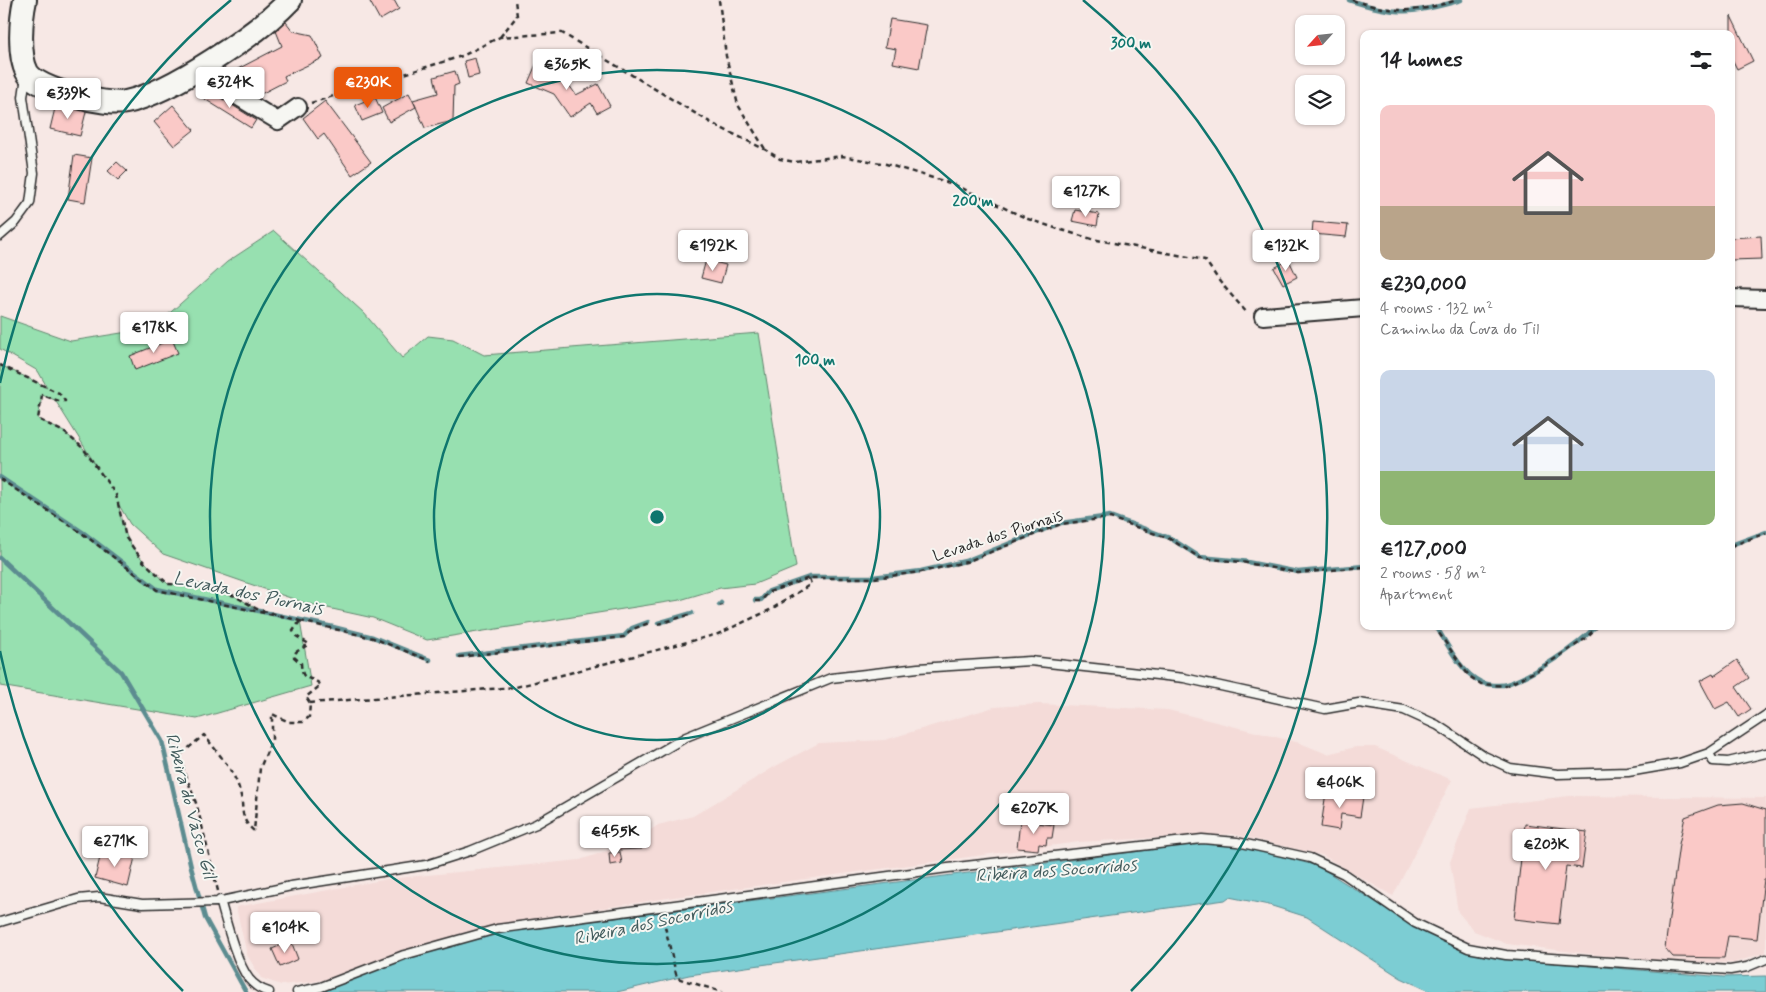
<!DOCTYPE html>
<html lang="en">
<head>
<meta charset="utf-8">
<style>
  body { margin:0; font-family:Mynerve,sans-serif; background:#f6f6f6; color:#202124; height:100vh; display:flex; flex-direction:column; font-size:19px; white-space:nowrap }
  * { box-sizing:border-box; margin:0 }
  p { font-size:16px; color:#757577 }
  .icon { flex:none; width:28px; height:28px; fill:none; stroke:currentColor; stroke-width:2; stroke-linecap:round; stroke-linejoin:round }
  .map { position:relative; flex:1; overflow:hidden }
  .drawer { position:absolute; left:1360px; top:30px; width:375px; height:600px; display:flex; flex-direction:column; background:#fff; border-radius:10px; box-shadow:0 1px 4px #0004 }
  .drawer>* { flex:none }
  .needle { width:32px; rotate:243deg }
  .tools { position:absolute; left:1295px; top:15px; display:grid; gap:10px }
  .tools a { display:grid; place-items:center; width:50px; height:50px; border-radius:10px; background:#fff; box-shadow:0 1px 4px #0004; font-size:25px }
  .price { position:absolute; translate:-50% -42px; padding:0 11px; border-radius:5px; background:#fff; color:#222; font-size:16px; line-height:32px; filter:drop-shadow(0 1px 2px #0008) }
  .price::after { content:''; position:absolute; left:50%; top:30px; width:15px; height:11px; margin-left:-8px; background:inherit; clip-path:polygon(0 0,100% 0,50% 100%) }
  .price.active { background:#ea580c; color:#fff }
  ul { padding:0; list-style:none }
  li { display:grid; align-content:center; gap:10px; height:265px; padding:0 20px }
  li span { display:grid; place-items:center; height:155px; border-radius:10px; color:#555 }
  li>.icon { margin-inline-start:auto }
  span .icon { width:90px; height:90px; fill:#fffc; stroke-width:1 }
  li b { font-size:21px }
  h2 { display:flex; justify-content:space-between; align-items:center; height:60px; padding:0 20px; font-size:21px }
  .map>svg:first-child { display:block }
  .built { fill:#f4dbd8 }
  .green { fill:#97e0b0; stroke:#61866e; fill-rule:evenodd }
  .water { fill:#7ccdd3; stroke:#5c8c90 }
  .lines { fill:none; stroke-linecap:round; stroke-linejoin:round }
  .stream { stroke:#5c8c90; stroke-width:4.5 }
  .building { fill:#fac9c7; stroke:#2b2b2b }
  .lane-casing { stroke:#2b2b2b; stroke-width:11 }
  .street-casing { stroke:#2b2b2b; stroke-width:20 }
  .secondary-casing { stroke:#2b2b2b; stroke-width:26 }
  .path { stroke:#2b2b2b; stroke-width:2.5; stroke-dasharray:5 4; stroke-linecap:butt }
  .lane { stroke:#f6f6f2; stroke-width:8 }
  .street { stroke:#f6f6f2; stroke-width:16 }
  .secondary { stroke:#f6f6f2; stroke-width:22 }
  .ring { fill:none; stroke:#0f766e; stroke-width:2.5 }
  .labels { text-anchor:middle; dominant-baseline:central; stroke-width:4; stroke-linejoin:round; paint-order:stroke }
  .street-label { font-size:16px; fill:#2b2b2b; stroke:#f6f6f2 }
  .water-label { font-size:18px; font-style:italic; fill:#435c5d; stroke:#f6f6f2 }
  .centre { fill:#0f766e; stroke:#f6f6f2; stroke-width:2.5 }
  .ring-label { font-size:15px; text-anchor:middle; font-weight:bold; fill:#0f766e; stroke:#f6f6f2; stroke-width:4; stroke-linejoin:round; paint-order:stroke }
</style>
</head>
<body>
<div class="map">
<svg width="1766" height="992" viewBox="0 0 1766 992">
  <rect width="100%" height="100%" fill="#f7e8e5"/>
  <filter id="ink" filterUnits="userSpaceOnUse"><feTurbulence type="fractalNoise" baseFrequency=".02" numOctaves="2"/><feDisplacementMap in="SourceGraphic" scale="10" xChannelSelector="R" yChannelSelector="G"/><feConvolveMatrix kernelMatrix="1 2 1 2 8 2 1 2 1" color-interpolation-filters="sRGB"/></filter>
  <g filter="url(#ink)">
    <path class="built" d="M1039,704L1168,710L1300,743L1327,754L1356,747H1375L1452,780L1393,896L1322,855L1232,834L1079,842L674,897L488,926L401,951L333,978L311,982L281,985L261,978L247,955L236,907L388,879L580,860L633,842L658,825L693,816L774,767L819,743L885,740L994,707Z
      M1569,796L1766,798V952L1734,963L1639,960L1507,944L1474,931L1458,912L1450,862L1471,808Z"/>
    <path class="green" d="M274,231L364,313L402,358L428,336L453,339L484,355L759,333L796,567L755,584L720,588L680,600L427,640L373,618L305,603L163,554L130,524L119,505C123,545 140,558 168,584L198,585L235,596L257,609L300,621L311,686L197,719L0,686V365L47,387L38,371L0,349V316L71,341L153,328L227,262ZM42,395L55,400L97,467L83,448L64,432L38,419Z"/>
    <path class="water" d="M1204,843L1237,845L1318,866L1412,925L1466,950L1505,959L1724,977L1766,976V992H1432L1401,978L1307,917L1269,905L1229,897L1225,900L689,975L617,992H319L405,958L497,933Z"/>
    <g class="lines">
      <path class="stream" d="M1349,0C1396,16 1414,14 1461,0
        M0,477L84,533L157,589L333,627L373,637L430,660
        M1731,545L1766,532
        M0,558L121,672L162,741L191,867L205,918L246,992
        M755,600H761L769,591L809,577H873L921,571L965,561L1061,523L1110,516L1170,538L1200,557L1242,561L1298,572L1364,566
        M719,605L721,603
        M658,623L692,613
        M1436,626C1447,644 1461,673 1481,682C1486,685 1501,686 1507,684C1535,674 1575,648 1596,626
        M459,656L624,636L632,628L648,622"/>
    </g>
    <path class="building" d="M369,0H394L399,9L380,20Z
      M1731,16L1753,61L1737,69L1731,57Z
      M890,19L927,25L919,68L893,63L896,49L885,47Z
      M286,22L293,31L312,35L323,58L284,76L286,81L257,96L242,88L234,71L282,46L276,31Z
      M475,58L479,75L468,78L464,61Z
      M537,62L560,72L576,95L598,84L610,106L597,113L591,103L570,117L554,94L528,83Z
      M455,71L459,84L454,86L453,121L425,128L413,100L438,93L434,77Z
      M208,90L256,120L251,128L203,98Z
      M409,93L416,107L389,122L382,108Z
      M375,97L382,113L362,121L355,105Z
      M325,101L371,162L352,175L324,134L318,139L303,118Z
      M56,104L86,112L80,136L50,129Z
      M173,105L194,130L174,146L154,122Z
      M74,155L92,158L85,202L68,199Z
      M117,162L127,171L118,180L108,171Z
      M1075,210L1099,214L1097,226L1072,221Z
      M1313,222L1348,225L1346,237L1312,234Z
      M1761,236L1762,259L1731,260V238Z
      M706,260L726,265L721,283L701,278Z
      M1289,260L1297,277L1283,284L1274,268Z
      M172,339L178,353L135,370L130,356Z
      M1737,660L1749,678L1736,687L1751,709L1739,717L1729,702L1715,709L1700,681L1713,674L1714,676Z
      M1326,792L1363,797L1360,817L1341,814L1339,830L1321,827Z
      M1743,803L1766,810V879H1764L1757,939L1728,936L1724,958L1673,957L1665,948L1679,844L1685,817L1718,805Z
      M1020,821L1054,825L1052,838H1047L1046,845L1039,844L1038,850L1017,848Z
      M1525,824L1587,832L1582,868L1566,866L1559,924L1514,919Z
      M642,833V849L617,850L616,834Z
      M102,849L135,857L128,887L95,878Z
      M620,852L622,863L610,865L609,853Z
      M291,941L298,959L280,967L272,949Z"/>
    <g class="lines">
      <g class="lane-casing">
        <path id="lane" d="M0,236L16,222L30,203L34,173L23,97L26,76
          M1709,753L1713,761L1728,762L1766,753
          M220,900C226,921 236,962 249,979C254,985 262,990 269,992
          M0,922L78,899L99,897L142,904L217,902L291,886L426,865L470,851L536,824L686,737L831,678L918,668L1030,661L1184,678L1325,709L1359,703L1404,710L1437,725L1484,756L1510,768L1558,774L1628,772L1680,763L1709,753L1766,715
          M297,992L321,987L404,955L497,929L948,868L1202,839L1237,842L1310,858L1344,874L1415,923L1468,948L1506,955L1730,970L1747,967L1766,959"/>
      </g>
      <g class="street-casing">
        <path id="street" d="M194,70L278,121L298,107
          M1731,298L1766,299
          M1263,316L1364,308"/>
      </g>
      <g class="secondary-casing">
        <path id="secondary" d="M25,0C21,18 18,55 27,72C36,90 107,106 126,102C170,93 259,33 290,0"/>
      </g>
      <path class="path" d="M719,0L726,56L738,105L765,149
        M1352,0C1396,14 1414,13 1457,0
        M500,37L517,16L515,0
        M311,103L462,56L500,37L562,33L713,124L766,150L780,159L795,162L842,156L886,164L953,184L1028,219L1058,229L1092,239L1205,260L1220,282L1248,314
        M0,365L59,393L65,401H59L42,395L38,419L64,432L83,448L116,495L126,538L143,561L168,584L198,585L235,596L257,609L300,621
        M0,479L83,534L157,590L278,616
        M1731,546L1766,533
        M755,601H761L769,592L809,578H874L921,572L966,562L1061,524L1110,518L1170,539L1200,558L1242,562L1298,573L1364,567
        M720,606L722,605
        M300,621L373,638L430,661
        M658,624L692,614
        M1434,626L1469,676L1481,684L1506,686L1538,670L1585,639L1598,626
        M459,657L624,637L633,629L649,623
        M310,703L516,687L718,634L770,610L811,584L809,578
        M218,891L197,806L179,756L204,735C217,752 235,771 240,792C245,809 238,817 254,831L260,768L272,740V714L289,722H303L309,717L310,703L306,697L321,685C309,674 302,684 301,663L294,657L296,652L309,644L296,636L293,631L300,621
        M663,918L677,978L722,992"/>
      <use href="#lane" class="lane"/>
      <use href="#street" class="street"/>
      <use href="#secondary" class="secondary"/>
    </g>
  </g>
  <g class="ring">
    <circle cx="657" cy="517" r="223"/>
    <circle cx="657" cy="517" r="447"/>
    <path d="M183 991A670 670 0 0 1 0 651M0 383A670 670 0 0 1 231 0M1083 0A670 670 0 0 1 1131 991"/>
  </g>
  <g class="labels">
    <g class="street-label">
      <text transform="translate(998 536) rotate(-18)">Levada dos Piornais</text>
    </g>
    <g class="water-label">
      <text transform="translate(248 594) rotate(12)">Levada dos Piornais</text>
      <text transform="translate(190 806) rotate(75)">Ribeira do Vasco Gil</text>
      <text transform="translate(1056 871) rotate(-4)">Ribeira dos Socorridos</text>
      <text transform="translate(653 923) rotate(-12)">Ribeira dos Socorridos</text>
    </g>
  </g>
  <circle cx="657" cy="517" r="8" class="centre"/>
  <g class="ring-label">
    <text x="1131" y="48">300 m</text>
    <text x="973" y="206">200 m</text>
    <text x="815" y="365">100 m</text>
  </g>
</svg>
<div class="tools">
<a><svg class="needle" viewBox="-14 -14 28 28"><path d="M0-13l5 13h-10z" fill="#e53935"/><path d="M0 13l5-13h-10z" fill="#757577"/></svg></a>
<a><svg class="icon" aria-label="layers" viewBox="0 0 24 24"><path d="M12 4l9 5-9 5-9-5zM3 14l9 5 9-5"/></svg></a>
</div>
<b class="price" style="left:567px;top:91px">€365K</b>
<b class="price" style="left:230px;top:109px">€324K</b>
<b class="price active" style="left:368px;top:109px">€230K</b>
<b class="price" style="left:68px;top:120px">€339K</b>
<b class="price" style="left:1086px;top:218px">€127K</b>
<b class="price" style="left:713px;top:272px">€192K</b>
<b class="price" style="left:1286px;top:272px">€132K</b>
<b class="price" style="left:154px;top:354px">€178K</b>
<b class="price" style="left:1340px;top:809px">€406K</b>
<b class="price" style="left:1034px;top:835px">€207K</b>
<b class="price" style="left:615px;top:858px">€455K</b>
<b class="price" style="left:115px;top:868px">€271K</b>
<b class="price" style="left:1546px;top:871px">€203K</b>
<b class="price" style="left:285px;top:954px">€104K</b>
<section class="drawer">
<h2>14 homes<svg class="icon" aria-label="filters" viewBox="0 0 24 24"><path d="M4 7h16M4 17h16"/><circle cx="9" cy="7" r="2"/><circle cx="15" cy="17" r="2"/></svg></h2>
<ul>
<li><span style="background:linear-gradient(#f6c9c9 65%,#b9a48a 0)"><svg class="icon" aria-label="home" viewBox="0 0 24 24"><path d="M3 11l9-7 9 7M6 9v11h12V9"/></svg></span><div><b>€230,000</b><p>4 rooms · 132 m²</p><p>Caminho da Cova do Til</p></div></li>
<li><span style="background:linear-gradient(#c9d6e8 65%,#8fb573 0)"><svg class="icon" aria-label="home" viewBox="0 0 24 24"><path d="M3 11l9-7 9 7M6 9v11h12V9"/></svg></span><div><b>€127,000</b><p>2 rooms · 58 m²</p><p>Apartment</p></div></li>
</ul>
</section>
</div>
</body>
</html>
